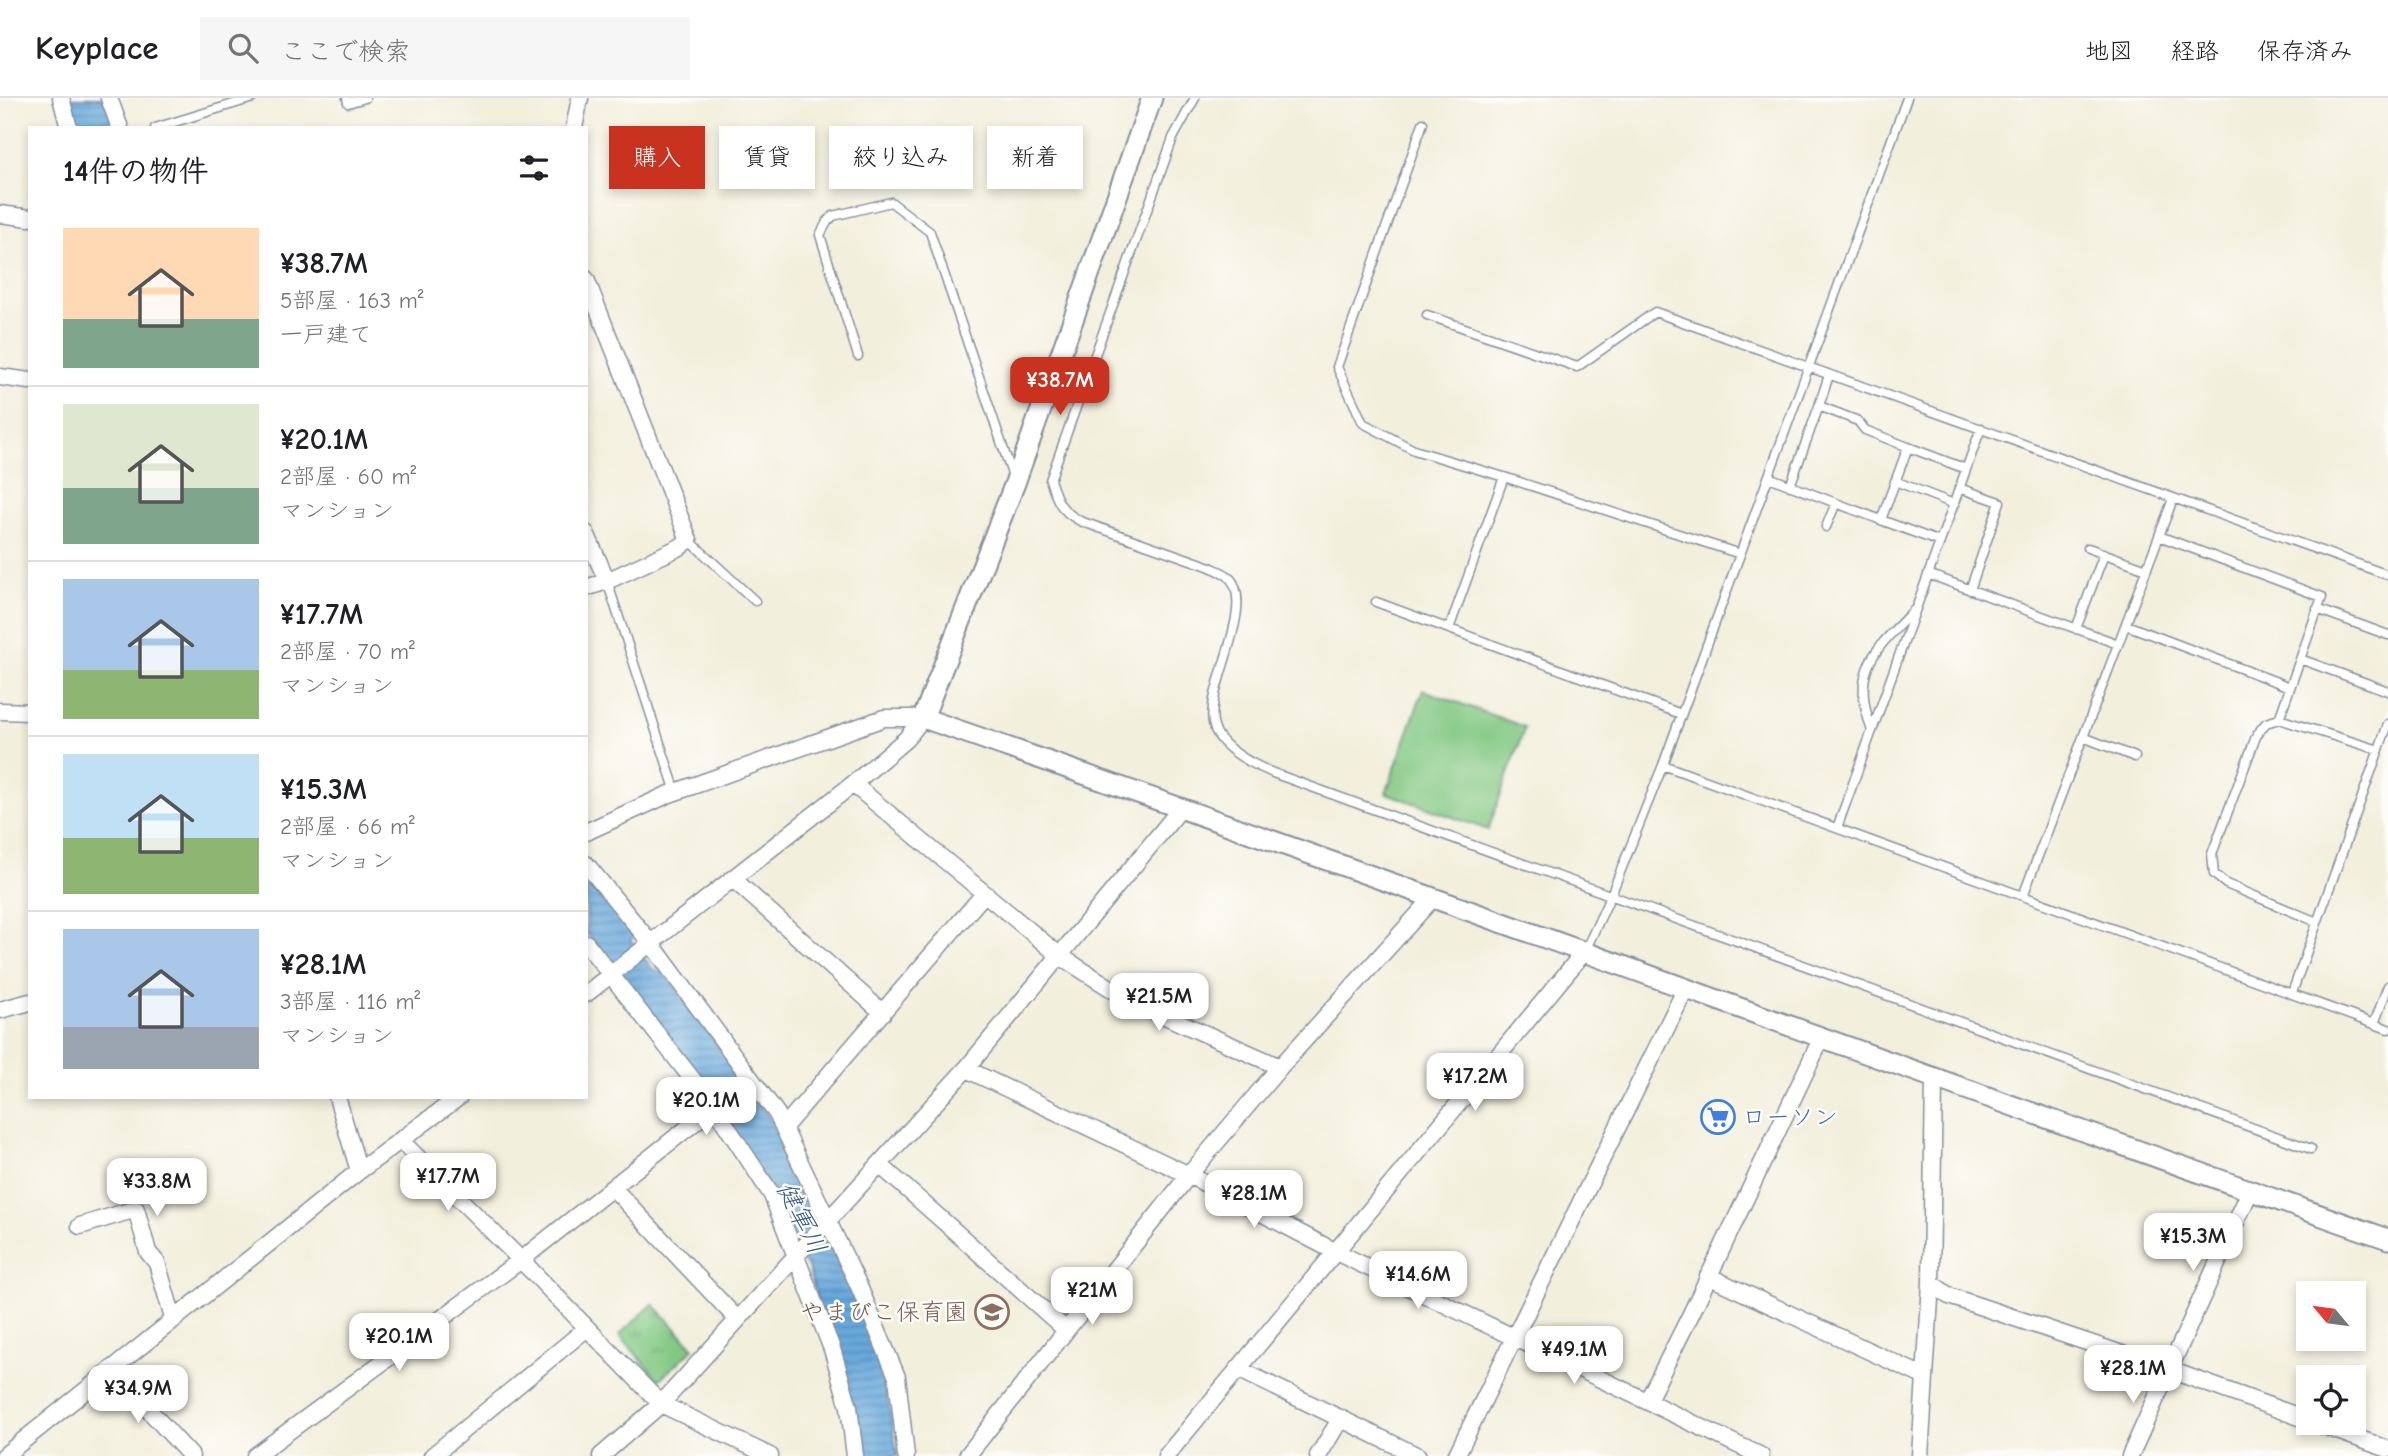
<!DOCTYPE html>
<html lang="ja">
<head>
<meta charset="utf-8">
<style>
  body { margin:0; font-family:"Comic Neue","Klee One",sans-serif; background:#f6f6f6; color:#202124; height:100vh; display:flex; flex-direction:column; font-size:26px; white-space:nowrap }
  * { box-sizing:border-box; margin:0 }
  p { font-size:23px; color:#757577 }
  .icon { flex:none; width:38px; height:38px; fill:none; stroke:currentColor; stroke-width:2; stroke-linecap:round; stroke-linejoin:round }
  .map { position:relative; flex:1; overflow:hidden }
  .panel { position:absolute; left:28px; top:28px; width:560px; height:973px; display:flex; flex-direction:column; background:#fff; border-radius:0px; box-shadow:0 4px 10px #0003 }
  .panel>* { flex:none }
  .banner { position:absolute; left:609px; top:28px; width:665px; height:63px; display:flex; gap:14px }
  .needle { width:46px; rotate:299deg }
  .controls { position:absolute; left:2296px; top:1183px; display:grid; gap:14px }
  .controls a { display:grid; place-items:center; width:70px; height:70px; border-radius:0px; background:#fff; box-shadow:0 4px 10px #0003; font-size:35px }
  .price { position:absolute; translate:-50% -60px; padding:0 16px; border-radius:14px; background:#fff; color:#222; font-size:23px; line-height:46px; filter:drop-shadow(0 2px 4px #0008) }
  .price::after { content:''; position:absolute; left:50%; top:42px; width:21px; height:16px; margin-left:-10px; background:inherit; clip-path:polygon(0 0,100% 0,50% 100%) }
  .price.current { background:#c8321e; color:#fff }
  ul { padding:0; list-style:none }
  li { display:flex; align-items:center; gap:21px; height:175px; padding:0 35px }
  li+li { border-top:2px solid #e0e0e0 }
  li span { display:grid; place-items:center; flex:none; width:196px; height:140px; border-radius:0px; color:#555 }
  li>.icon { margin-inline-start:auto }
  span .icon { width:84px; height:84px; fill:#fffc; stroke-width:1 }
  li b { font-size:30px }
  h2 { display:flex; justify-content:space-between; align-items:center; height:84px; padding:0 35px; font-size:30px }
  .tag { padding:0 24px; border-radius:0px; background:#fff; box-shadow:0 4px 10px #0003; font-size:24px; line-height:63px }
  .tag.current { background:#c8321e; color:#fff }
  header { display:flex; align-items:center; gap:42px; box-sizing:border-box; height:98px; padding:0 35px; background:#fff; border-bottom:2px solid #e0e0e0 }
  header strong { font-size:33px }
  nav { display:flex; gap:38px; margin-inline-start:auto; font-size:24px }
  .search { width:490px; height:63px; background:#f6f6f6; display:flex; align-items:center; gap:18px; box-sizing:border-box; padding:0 24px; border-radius:0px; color:#757577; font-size:26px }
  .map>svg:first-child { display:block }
  .grass { fill:#81c781; stroke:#4e7b70; stroke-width:2 }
  .park { fill:url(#park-tufts); stroke:#4e7b70; stroke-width:2 }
  .water { fill:url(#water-rules); stroke:#426c9d; stroke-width:2 }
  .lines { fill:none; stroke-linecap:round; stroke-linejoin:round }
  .service-casing { stroke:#868f9d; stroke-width:11 }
  .minor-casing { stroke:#868f9d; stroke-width:19 }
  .tertiary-casing { stroke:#868f9d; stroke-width:23 }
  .service { stroke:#fff; stroke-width:8 }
  .minor { stroke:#fff; stroke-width:16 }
  .tertiary { stroke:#fff; stroke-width:19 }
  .labels { text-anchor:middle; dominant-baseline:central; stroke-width:5; stroke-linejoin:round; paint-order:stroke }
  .shop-label { font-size:24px; fill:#366cbe; stroke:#fdfcf7; text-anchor:start }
  .education-label { font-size:24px; fill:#785e54; stroke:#fdfcf7; text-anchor:end }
  .water-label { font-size:26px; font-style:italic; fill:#365a8a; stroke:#fdfcf7 }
</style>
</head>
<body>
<header>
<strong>Keyplace</strong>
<div class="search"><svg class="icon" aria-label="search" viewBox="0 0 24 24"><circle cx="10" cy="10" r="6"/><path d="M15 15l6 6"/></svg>ここで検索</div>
<nav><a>地図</a><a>経路</a><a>保存済み</a></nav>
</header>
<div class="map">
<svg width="2388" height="1358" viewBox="0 0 2388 1358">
  <defs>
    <pattern id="park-tufts" width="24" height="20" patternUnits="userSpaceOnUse" patternTransform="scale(1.75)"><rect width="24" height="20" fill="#81c781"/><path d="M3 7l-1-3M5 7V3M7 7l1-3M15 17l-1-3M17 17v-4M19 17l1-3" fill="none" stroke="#69a26d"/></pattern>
    <pattern id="water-rules" width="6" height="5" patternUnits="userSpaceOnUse" patternTransform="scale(1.75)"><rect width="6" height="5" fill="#68a9dc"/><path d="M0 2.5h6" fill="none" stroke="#558ab6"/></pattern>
  </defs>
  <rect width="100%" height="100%" fill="#fdfcf7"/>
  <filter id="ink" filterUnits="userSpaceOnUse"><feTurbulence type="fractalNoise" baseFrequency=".0143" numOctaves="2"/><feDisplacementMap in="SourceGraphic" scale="14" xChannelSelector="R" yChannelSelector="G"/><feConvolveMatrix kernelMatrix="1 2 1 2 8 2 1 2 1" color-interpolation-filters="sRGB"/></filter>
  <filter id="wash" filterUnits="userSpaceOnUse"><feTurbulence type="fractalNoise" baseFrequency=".00686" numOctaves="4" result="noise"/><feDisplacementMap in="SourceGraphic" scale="28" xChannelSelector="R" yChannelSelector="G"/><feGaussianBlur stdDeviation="1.57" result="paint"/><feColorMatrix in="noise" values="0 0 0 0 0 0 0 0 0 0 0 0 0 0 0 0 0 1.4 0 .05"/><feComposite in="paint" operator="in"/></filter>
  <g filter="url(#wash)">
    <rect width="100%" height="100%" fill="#f2efdc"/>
    <path class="grass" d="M1423,592L1525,629L1488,732L1386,695Z"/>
    <path class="park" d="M653,1206L694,1250L659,1282L619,1237Z"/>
    <path class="water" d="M67,0H106L115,30H76Z
      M586,780L634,837L631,843L654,872L661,874L671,883L768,1018L810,1094L879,1253L898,1358H860L808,1170L685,966L632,889L586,835Z"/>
  </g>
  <g filter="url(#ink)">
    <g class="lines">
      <g class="service-casing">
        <path id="service" d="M347,0L348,5L365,0
          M1195,0L1173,40L1050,382C1057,403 1060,412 1080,423L1208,468C1214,471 1223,474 1228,478C1258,506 1206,588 1213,625C1217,649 1254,667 1273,675L2311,1051
          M1423,25L1337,269L1363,325L1414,352L1504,379L1740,456
          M155,30L253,0
          M1427,217L1577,269L1655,214L2388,477
          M858,258L820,137L827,124L833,118L891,104L930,134L1013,379
          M1819,308L1829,277
          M1908,349L1966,371
          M1769,379C1806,394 1844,408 1881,422L1908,349L1865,332L1858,323L1819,308L1790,388
          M1895,383L1954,406
          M1959,390L2000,404L1970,492
          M1881,422L1940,444
          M1826,429L1836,405
          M2159,438L2322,499L2279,621
          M689,442L755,503
          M2088,450L2147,471
          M1928,476L2118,546
          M607,483L676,694
          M1376,504L1681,616
          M2317,511L2388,537
          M2126,527L2290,589
          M1449,531L1504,379
          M2076,531L2104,456
          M2300,561L2388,593
          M1872,633C1850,571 1874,553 1915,511
          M2083,639L2135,659
          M1663,667L2388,931
          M1837,730L1981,330
          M2023,798L2173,401
          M2317,824L2226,786L2214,776L2212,756L2257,636L2266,625L2279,621L2379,652
          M1585,853L1611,797L1663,667L1907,0
          M2292,895L2388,626
          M2374,926L2388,888"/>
      </g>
      <g class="minor-casing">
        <path id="minor" d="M61,0L69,30
          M109,0L120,30
          M574,30L580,0
          M0,116L30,120
          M586,181L689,442L680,449L607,483L586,490
          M0,279L30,283
          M586,435L607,483
          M0,613L30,614
          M853,686L1060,858L1129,902L1280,969
          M586,734L667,697L884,620H923
          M586,766L650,844L777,1016L858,1186L897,1279L906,1358
          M733,781L883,915
          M586,896L853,686L906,641L923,620
          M0,912L30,904
          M966,971L1189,1077L1336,1154L1761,1358
          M337,999L359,1073
          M714,1009L772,1097L832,1251L849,1309L855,1358
          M784,1029L984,796
          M401,1043L521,1162L661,1306L770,1358
          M880,1067L1066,1232
          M613,1090L737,1221
          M80,1128L136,1111L148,1154L157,1165L173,1220
          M1708,1178L1925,1279
          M1931,1185L1949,1198L2170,1272L2308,1322
          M111,1271L191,1358
          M1238,1271L1418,1358
          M1648,1302L1690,1218L1822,939
          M2315,1325L2388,1351
          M4,1358L359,1073L459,999
          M255,1358L521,1162L714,1009L586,845
          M432,1358L587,1230
          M601,1358L661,1306L966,971L1182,709
          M967,1358L1189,1077L1280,969L1432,801
          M1166,1358L1585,853
          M1318,1358L1341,1320
          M1456,1358L1686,890
          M1920,1358L1931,1185L1934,981
          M2130,1358L2250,1093"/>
      </g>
      <g class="tertiary-casing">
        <path id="tertiary" d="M1152,0L1015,385L923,620C1413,789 1899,970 2388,1141"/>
      </g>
      <use href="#service" class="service"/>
      <use href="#minor" class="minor"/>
      <use href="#tertiary" class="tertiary"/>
    </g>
  </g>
  <defs>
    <g id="supermarket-ring" transform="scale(1.75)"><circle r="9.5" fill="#fdfcf7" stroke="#3f7fe0" stroke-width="1.5"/><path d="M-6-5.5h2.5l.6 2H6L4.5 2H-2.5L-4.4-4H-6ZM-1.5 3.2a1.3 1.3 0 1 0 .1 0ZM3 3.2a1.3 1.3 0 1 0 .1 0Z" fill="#3f7fe0"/></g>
    <g id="school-ring" transform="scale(1.75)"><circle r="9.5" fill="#fdfcf7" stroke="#8d6e63" stroke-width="1.5"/><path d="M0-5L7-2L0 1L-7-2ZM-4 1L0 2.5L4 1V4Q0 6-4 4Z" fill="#8d6e63"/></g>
  </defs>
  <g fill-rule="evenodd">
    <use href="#supermarket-ring" x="1718" y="1019"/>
    <use href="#school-ring" x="992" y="1214"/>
  </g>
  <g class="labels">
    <g class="shop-label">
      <text x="1742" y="1019">ローソン</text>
    </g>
    <g class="education-label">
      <text x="968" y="1214">やまびこ保育園</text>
    </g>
    <g class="water-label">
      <text transform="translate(801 1120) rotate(63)">健軍川</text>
    </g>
  </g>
</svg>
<div class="controls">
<a><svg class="needle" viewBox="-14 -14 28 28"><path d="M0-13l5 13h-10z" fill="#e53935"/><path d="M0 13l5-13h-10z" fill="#757577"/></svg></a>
<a><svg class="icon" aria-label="locate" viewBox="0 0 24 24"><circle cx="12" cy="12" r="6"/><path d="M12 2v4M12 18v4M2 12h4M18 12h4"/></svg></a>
</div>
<b class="price current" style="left:1060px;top:319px">¥38.7M</b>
<b class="price" style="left:1159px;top:935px">¥21.5M</b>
<b class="price" style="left:1475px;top:1015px">¥17.2M</b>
<b class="price" style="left:706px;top:1039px">¥20.1M</b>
<b class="price" style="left:448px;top:1115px">¥17.7M</b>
<b class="price" style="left:157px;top:1120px">¥33.8M</b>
<b class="price" style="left:1254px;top:1132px">¥28.1M</b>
<b class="price" style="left:2193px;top:1175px">¥15.3M</b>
<b class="price" style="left:1418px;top:1213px">¥14.6M</b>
<b class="price" style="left:1092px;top:1229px">¥21M</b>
<b class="price" style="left:399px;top:1275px">¥20.1M</b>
<b class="price" style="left:1574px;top:1288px">¥49.1M</b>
<b class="price" style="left:2133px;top:1307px">¥28.1M</b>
<b class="price" style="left:138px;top:1327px">¥34.9M</b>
<div class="banner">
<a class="tag current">購入</a>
<a class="tag">賃貸</a>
<a class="tag">絞り込み</a>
<a class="tag">新着</a>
</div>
<section class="panel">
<h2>14件の物件<svg class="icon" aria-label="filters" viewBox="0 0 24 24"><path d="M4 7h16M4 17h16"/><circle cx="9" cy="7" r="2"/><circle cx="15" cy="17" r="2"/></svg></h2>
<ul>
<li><span style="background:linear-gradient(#ffd9b3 65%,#7fa58c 0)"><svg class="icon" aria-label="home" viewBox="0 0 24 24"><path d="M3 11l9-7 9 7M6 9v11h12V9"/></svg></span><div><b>¥38.7M</b><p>5部屋 · 163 m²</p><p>一戸建て</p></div></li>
<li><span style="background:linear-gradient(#dfe7d0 60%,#7fa58c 0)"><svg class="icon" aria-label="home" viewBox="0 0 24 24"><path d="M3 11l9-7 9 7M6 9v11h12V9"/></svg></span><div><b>¥20.1M</b><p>2部屋 · 60 m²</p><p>マンション</p></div></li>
<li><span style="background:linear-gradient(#a9c7e8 65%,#8fb573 0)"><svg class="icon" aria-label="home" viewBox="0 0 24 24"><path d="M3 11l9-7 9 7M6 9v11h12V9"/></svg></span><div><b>¥17.7M</b><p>2部屋 · 70 m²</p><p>マンション</p></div></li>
<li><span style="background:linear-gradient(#bfe0f5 60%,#8fb573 0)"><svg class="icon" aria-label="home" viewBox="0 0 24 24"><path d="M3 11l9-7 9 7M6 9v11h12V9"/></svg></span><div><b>¥15.3M</b><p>2部屋 · 66 m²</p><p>マンション</p></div></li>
<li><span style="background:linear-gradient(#a9c7e8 70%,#9aa5b1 0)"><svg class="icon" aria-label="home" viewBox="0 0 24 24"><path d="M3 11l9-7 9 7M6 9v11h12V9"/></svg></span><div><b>¥28.1M</b><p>3部屋 · 116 m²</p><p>マンション</p></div></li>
</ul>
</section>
</div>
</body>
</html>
